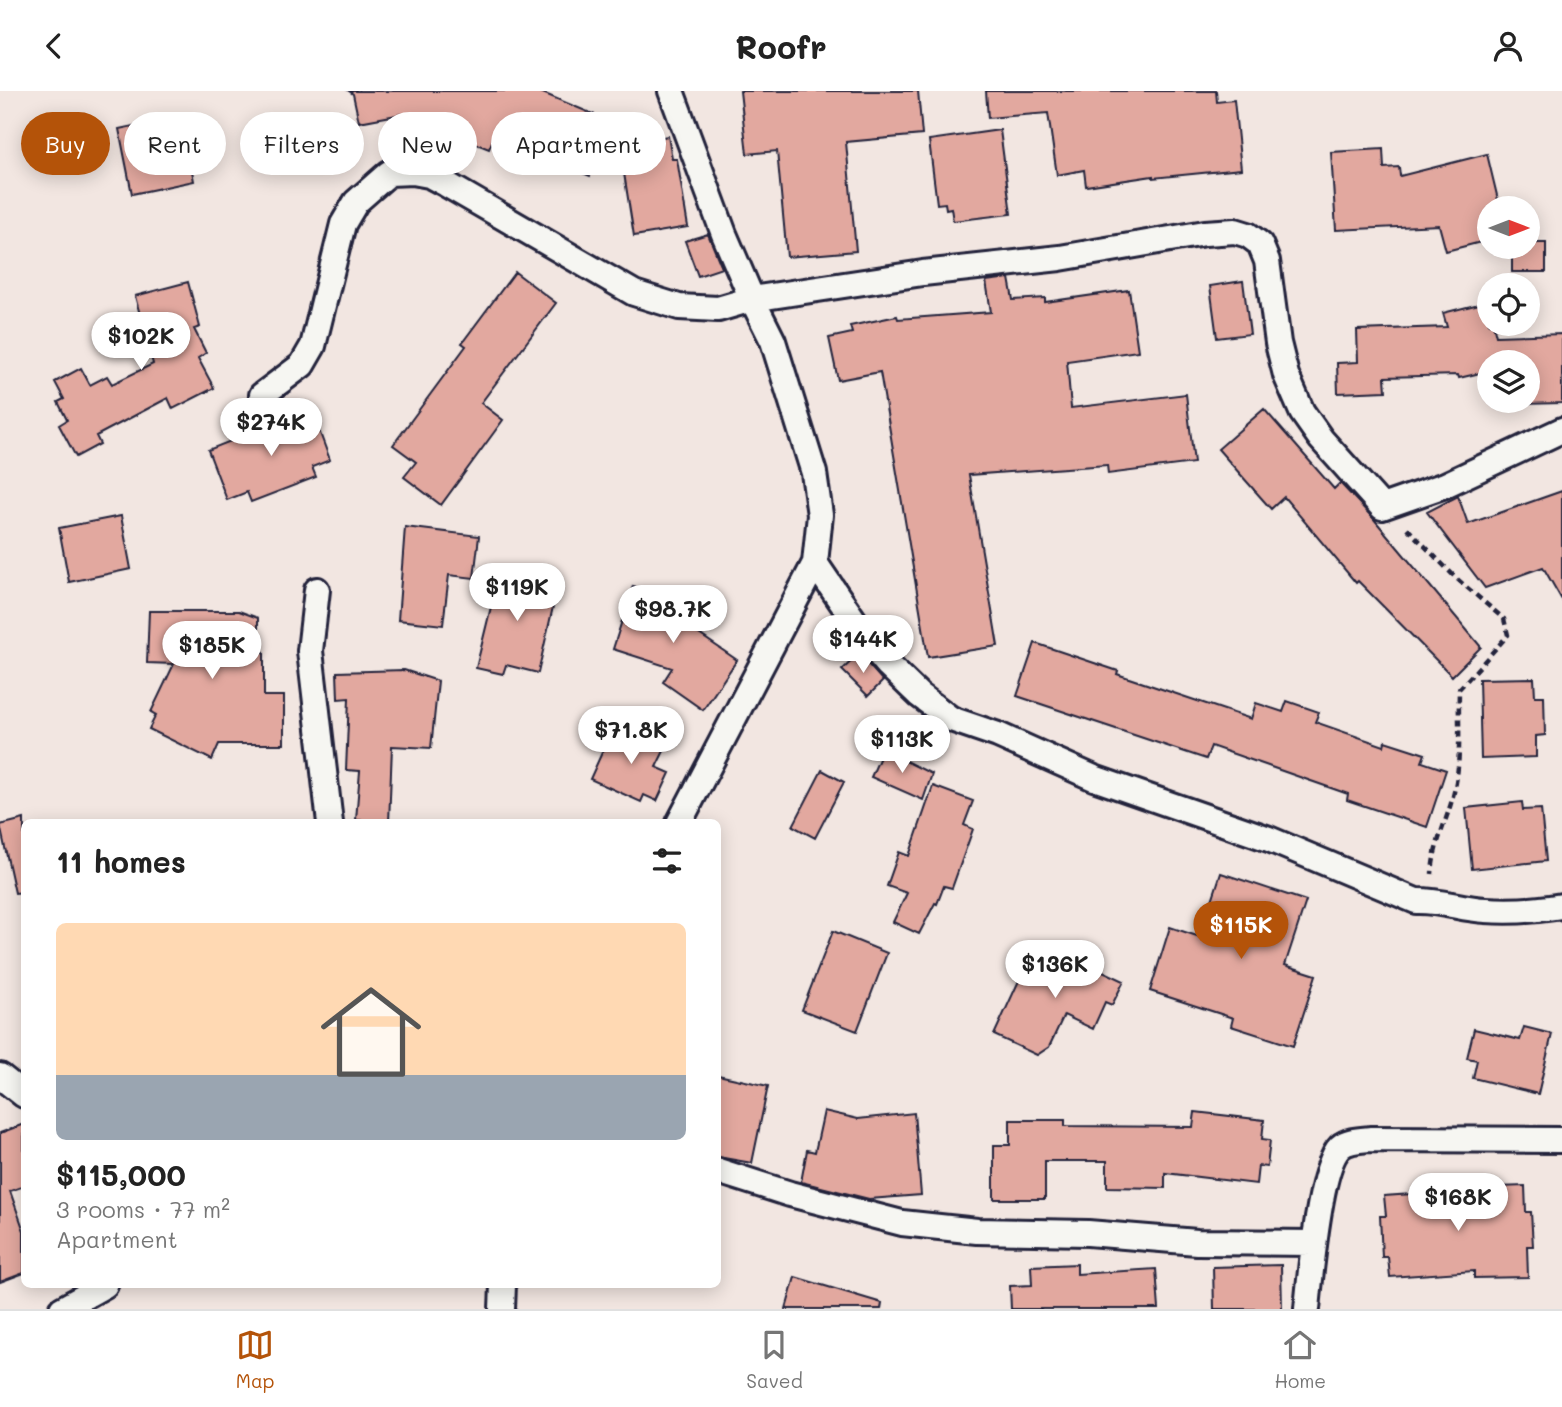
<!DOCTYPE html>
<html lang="en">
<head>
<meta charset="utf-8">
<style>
  body { margin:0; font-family:Mali,sans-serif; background:#f6f6f6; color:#222; height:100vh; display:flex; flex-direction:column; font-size:26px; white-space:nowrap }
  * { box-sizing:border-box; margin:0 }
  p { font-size:23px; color:#767676 }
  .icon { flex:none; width:38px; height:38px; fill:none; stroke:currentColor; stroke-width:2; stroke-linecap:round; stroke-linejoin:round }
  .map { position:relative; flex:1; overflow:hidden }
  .drawer { position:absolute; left:21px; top:728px; width:700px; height:469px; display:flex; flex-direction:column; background:#fff; border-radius:10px; box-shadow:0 4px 18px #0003 }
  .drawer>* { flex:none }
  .hud { position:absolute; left:21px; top:21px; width:700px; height:63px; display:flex; gap:14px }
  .needle { width:46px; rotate:90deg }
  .fabs { position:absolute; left:1477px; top:105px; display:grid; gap:14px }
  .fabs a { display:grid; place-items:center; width:63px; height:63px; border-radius:50%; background:#fff; box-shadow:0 4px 18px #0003; font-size:35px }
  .price { position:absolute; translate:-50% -60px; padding:0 16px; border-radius:24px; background:#fff; color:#222; font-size:23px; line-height:46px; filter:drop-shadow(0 2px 4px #0008) }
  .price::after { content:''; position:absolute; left:50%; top:42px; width:21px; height:16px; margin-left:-10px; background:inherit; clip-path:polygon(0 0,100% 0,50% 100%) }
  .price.active { background:#b45309; color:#fff }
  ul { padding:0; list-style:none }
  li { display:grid; align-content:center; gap:14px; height:371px; padding:0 35px }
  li+li { border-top:2px solid #e0e0e0 }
  li span { display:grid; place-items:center; height:217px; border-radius:10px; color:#555 }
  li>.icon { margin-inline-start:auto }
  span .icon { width:126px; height:126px; fill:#fffc; stroke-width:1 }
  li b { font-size:30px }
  h2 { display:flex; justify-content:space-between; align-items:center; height:84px; padding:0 35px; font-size:30px }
  .tag { padding:0 24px; border-radius:32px; background:#fff; box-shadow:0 4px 18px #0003; font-size:24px; line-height:63px }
  .tag.active { background:#b45309; color:#fff }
  header { display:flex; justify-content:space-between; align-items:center; height:91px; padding:0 35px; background:#fff; font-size:32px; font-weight:700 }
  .tabs { display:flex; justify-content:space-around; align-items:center; height:98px; border-top:2px solid #e0e0e0; background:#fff; font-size:19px; color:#767676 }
  .tabs a { display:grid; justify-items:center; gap:4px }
  .tabs .active { color:#b45309 }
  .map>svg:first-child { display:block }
  .building { fill:#e2a89f; stroke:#22223b; stroke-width:2 }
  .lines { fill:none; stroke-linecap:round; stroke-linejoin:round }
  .minor-casing { stroke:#22223b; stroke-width:30 }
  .path { stroke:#22223b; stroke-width:4.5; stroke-dasharray:7 5; stroke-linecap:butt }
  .minor { stroke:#f6f6f2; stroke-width:24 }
</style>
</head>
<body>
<header><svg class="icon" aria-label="back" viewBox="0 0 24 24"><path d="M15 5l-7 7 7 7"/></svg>Roofr<svg class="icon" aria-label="person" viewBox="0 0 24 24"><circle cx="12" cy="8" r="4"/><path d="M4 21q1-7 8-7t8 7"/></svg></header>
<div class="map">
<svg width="1562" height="1218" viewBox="0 0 1562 1218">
  <rect width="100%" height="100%" fill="#f2e6e1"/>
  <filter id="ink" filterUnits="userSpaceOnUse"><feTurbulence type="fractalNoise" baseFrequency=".0143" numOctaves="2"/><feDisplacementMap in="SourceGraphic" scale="14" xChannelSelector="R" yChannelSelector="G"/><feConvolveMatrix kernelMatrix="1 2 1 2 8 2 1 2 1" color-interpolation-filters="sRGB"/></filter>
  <g filter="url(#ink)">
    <path class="building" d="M349,0H538L612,31L590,85L494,46L489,58L402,23L359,31L353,3Z
      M740,0H918L922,44L846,51L856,160L787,166L777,60L747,63Z
      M986,0H1216L1217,11L1234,9L1241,78L1153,87V85L1086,95L1084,79L1057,84L1048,22L988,27Z
      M181,25L194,90L132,103L119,38Z
      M616,32L641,42L642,50L668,45L672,68H677L688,136L634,145Z
      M1000,39L1011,123L953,130L951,117L946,118L945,112L937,113L929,49Z
      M1383,58L1384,77L1399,76L1400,85L1487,63L1500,117H1489V149L1446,160L1439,134L1336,139L1331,61Z
      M708,143L722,177L698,185L685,150Z
      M1528,152H1546V181H1512V156H1528Z
      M515,181L556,212L481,312L503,329L441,414L404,386L416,371L393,354L466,255L462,252Z
      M1009,187L1013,209L1045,207V211L1129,199L1138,260L1067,270L1071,317L1186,303L1194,372L1108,383L1107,374L969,384L998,555L928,566L880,281L838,289L829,247L852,242L850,235L897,225L898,228L991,221L986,190Z
      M1243,190L1250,243L1217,247L1210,195Z
      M188,191L200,236L194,238L206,262L198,267L214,297L173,318L168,307L96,345L100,353L76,366L59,334L67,329L58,311L64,308L55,291L81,277L90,294L107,285L112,293L153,273L135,205Z
      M1487,211L1489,233H1493L1496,245L1562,243V312L1521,313V310H1528V271H1489V280L1459,287L1458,284L1385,286L1386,300L1338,302L1337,272L1358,271L1357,239L1447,236L1443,222Z
      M311,318L330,369L312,376L316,386L251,411L247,401L227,409L208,359Z
      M1264,318L1334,398L1340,392L1373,427L1481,556L1452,585L1358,490L1356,492L1284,406L1271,418L1218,358Z
      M1562,400V509L1543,476L1485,497L1427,421L1458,405L1468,433Z
      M121,425L131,478L69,491L59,437Z
      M405,436L479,445L474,487L449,484L443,534L398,529Z
      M501,475L531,482L529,491L557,498L538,582L506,574L503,583L476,577Z
      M633,495L692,514L686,534L737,569L703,619L663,591L672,577L613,558Z
      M149,520H239L258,527V560L264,561V605H284V653H219L212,669L149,638L156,624L151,621L174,573L147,572Z
      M1035,552L1118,580L1117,583L1251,628L1256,612L1283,621L1287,610L1319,621L1315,631L1384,655L1385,650L1425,663L1422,671L1446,679L1427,736L1347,709L1348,703L1211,655L1206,668L1017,605Z
      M859,563L883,590L868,605L842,579Z
      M404,579L438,590L431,657L392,655L389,732L356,729L360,680L346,679L349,607L338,608L337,581Z
      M1534,587L1535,605H1544L1545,644L1536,645V666L1481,668L1479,588Z
      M614,635L665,658L656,676L670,682L657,710L644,704L641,711L590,688Z
      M883,659L932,683L923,709L871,686Z
      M822,679L844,691L815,747L793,735Z
      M933,695L973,710L964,734L973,738L952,797L944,795L937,813L935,812L919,843L893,831L907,802L887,795L899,761L909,765Z
      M1522,711L1523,719L1541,718L1546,770L1472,778L1466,717Z
      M24,728V801L15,802L0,734Z
      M1221,782L1306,810L1285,874L1316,884L1293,955L1231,935L1233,927L1150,900L1170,836L1200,846Z
      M833,840L887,862L857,940L802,919Z
      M1034,857L1064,870L1067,863L1124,890L1112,914L1105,911L1093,938L1064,924L1049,956L1037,964L994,944Z
      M1524,936L1552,943L1538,1003L1473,987L1477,969L1467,967L1474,938L1520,949Z
      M718,984L768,995L752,1072L718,1066Z
      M824,1020L858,1028L914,1022L921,1104L869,1108L801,1091L807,1059L815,1061Z
      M1195,1021L1264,1029L1262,1048L1270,1049L1267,1076L1258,1075L1256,1093L1165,1082V1097L1107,1096V1070H1045V1108H994V1054H1010V1029H1065V1035L1193,1036Z
      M24,1033V1095L10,1100L24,1140V1182L0,1191V1042Z
      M1525,1095L1526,1121H1531L1533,1155H1527L1528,1186L1474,1187V1180L1390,1186L1388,1166H1382L1380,1125H1386L1384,1105L1471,1099V1097Z
      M1077,1173V1183L1156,1178L1159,1218H1011L1010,1195L1032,1194L1031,1175Z
      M1281,1174L1282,1218H1214L1213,1176Z
      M795,1186L882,1212L881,1218H786Z"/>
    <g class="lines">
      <g class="minor-casing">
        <path id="minor" d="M671,0L724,143L752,208L773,250L814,382L820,424L815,472L679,732
          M262,304L302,274L313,255L343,133L356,111L389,82L413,81L429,84L446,93L634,202L679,216L718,218L752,208L923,182L1060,167L1205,142L1235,140L1248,144L1260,153L1267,170L1278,252L1286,284L1302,321L1321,348L1382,416L1445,394L1562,339
          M815,472L870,553L888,574L919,604L951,628L998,644L1094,687L1269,748L1416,810C1440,809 1462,818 1486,819C1511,821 1537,819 1562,815
          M317,499L310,560L330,732
          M0,985L24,1004
          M718,1080L790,1103L902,1132L977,1140L1088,1142L1197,1151L1313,1152
          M62,1218L105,1194
          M502,1218L503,1194
          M1307,1218C1310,1187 1320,1075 1340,1056C1348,1049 1361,1049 1371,1048L1562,1049"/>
      </g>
      <path class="path" d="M1407,437L1456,487L1504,528L1508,544L1459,598C1458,632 1462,667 1454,701C1447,731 1434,751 1432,783"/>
      <use href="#minor" class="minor"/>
    </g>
  </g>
</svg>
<div class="fabs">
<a><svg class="needle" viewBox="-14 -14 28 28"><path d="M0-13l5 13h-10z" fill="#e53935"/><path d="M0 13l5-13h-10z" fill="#767676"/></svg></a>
<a><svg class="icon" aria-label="locate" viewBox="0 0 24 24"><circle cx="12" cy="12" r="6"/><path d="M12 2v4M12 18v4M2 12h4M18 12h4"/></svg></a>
<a><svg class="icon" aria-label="layers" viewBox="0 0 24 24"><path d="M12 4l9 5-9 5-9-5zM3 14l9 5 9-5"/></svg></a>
</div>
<b class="price" style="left:141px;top:281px">$102K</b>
<b class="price" style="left:271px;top:367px">$274K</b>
<b class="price" style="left:517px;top:532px">$119K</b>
<b class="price" style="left:673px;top:554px">$98.7K</b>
<b class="price" style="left:863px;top:584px">$144K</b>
<b class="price" style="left:212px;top:590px">$185K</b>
<b class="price" style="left:631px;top:675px">$71.8K</b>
<b class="price" style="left:902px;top:684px">$113K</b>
<b class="price active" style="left:1241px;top:870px">$115K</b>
<b class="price" style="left:1055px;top:909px">$136K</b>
<b class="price" style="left:1458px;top:1142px">$168K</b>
<div class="hud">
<a class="tag active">Buy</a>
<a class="tag">Rent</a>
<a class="tag">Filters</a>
<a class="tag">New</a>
<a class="tag">Apartment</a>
</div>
<section class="drawer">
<h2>11 homes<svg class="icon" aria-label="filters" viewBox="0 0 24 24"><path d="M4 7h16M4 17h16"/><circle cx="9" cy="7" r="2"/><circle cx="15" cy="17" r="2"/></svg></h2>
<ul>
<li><span style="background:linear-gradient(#ffd9b3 70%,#9aa5b1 0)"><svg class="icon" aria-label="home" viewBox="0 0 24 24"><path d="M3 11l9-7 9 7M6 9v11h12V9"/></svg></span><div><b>$115,000</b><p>3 rooms · 77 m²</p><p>Apartment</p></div></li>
</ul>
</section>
</div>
<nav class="tabs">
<a class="active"><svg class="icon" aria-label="map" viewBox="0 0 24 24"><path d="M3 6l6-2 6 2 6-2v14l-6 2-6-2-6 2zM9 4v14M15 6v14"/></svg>Map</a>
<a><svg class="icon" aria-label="saved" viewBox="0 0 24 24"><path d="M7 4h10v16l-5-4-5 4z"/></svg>Saved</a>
<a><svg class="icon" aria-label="home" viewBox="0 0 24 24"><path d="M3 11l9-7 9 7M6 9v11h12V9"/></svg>Home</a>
</nav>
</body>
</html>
